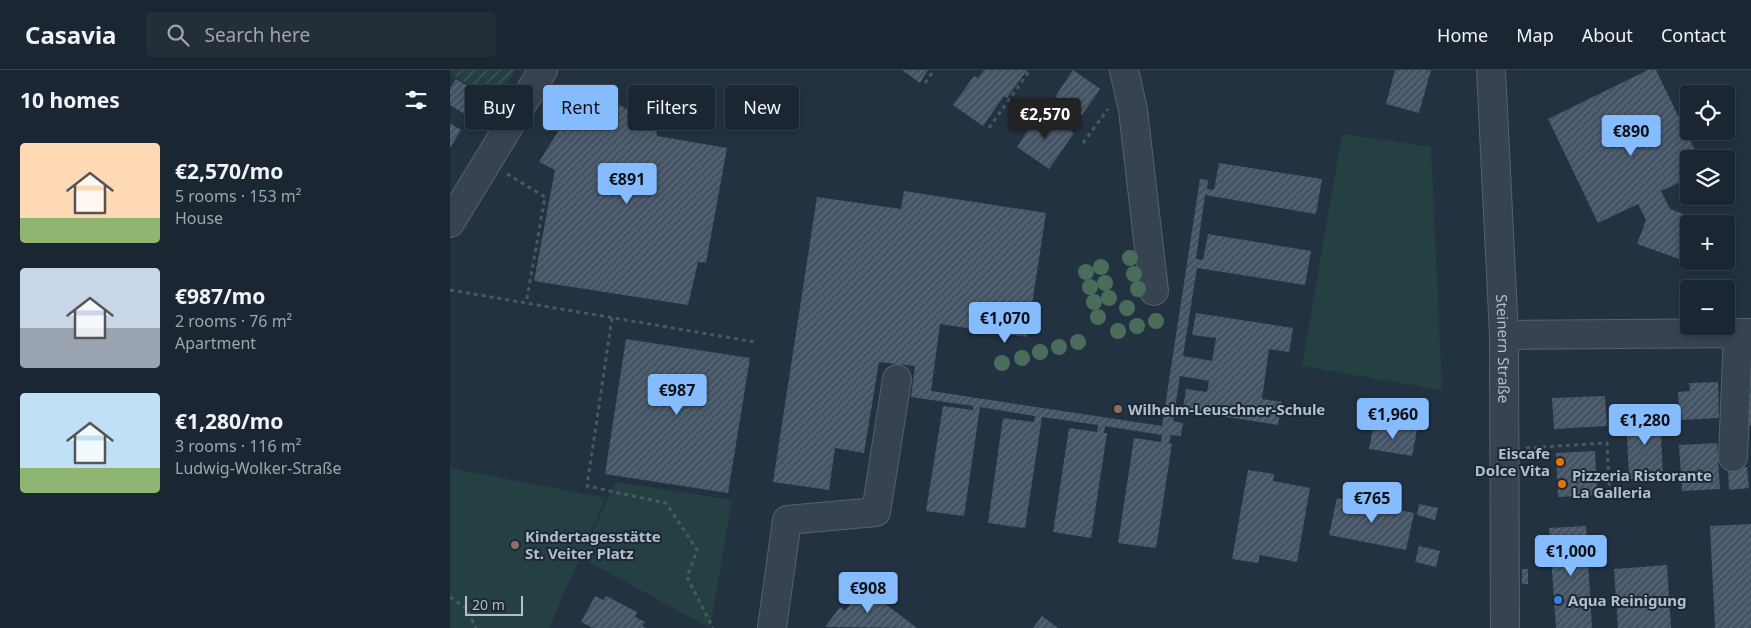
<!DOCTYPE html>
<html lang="en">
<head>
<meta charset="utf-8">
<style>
  body { margin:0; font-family:"Noto Sans",sans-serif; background:#232e39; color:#f1f3f6; height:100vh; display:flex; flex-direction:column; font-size:19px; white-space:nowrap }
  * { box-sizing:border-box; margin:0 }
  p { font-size:16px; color:#9fa5ab }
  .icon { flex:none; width:28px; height:28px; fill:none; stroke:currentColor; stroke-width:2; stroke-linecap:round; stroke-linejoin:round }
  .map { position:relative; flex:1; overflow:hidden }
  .sheet { display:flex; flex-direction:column; background:#1a2631; width:450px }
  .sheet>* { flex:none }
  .hud { position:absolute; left:15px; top:15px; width:475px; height:45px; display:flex; gap:10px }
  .buttons { position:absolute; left:1230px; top:15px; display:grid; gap:10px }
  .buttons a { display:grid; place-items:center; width:55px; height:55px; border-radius:5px; background:#1a2631; box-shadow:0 2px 8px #0003,0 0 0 1px #38434d; font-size:25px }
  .scale { position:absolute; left:15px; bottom:12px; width:58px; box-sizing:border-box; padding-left:5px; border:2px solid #b4becb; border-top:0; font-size:14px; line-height:18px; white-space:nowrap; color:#b4becb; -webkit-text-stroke:4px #1c2836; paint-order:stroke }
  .price { position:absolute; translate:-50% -42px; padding:0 11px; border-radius:5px; background:#85bcff; color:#111; font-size:16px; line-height:32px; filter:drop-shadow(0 1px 2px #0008) }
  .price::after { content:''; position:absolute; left:50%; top:30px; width:15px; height:11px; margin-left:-8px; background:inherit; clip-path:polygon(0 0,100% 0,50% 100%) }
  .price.selected { background:#222; color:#fff }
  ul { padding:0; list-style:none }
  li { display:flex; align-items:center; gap:15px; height:125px; padding:0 20px }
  li span { display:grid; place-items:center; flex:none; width:140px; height:100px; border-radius:5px; color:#555 }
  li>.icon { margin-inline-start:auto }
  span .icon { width:60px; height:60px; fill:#fffc; stroke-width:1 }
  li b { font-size:21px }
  h2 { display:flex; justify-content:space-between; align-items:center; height:60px; padding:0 20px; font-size:21px }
  .tag { padding:0 18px; border-radius:5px; background:#1a2631; box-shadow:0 2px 8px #0003,0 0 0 1px #38434d; font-size:18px; line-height:45px }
  .tag.selected { background:#85bcff; color:#111 }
  header { display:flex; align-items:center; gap:30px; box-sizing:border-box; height:70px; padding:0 25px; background:#1a2631; border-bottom:1px solid #38434d }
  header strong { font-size:24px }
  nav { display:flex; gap:28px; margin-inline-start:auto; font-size:18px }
  .search { width:350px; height:45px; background:#232e39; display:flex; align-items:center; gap:12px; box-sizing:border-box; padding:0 18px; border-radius:5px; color:#9fa5ab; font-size:19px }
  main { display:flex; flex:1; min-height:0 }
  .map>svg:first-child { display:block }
  .park { fill:#254042 }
  .garden { fill:url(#garden-furrows) }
  .building { fill:url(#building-hatch) }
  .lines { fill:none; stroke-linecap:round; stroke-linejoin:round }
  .minor-casing { stroke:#55616e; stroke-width:30 }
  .path { stroke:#435d5f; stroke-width:3; stroke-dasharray:4 4; stroke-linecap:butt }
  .minor { stroke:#374351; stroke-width:28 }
  .tree { fill:#4a6d5b }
  .education-dot { fill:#8d6e63; stroke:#1c2836; stroke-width:2 }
  .food-dot { fill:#e8710a; stroke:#1c2836; stroke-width:2 }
  .shop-dot { fill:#3f7fe0; stroke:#1c2836; stroke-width:2 }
  .labels { text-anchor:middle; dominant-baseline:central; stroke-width:4; stroke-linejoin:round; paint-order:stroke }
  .street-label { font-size:15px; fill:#b4becb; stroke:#1c2836 }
  .poi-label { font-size:15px; font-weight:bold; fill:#b4becb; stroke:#1c2836; text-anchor:start }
</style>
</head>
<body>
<header>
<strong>Casavia</strong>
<div class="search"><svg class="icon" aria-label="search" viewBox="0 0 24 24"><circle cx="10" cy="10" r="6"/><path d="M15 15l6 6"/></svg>Search here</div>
<nav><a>Home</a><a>Map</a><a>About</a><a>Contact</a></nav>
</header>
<main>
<section class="sheet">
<h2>10 homes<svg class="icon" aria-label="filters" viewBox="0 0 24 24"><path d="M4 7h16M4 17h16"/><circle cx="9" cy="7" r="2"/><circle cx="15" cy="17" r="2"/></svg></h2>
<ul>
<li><span style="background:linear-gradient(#ffd9b3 75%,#8fb573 0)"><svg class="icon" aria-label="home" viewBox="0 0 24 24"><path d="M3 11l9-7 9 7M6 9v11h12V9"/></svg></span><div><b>€2,570/mo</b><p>5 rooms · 153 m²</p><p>House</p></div></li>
<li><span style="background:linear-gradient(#c9d6e8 60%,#9aa5b1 0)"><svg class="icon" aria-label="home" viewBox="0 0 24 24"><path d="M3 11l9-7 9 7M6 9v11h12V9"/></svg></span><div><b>€987/mo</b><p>2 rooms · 76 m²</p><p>Apartment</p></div></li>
<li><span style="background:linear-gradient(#bfe0f5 75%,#8fb573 0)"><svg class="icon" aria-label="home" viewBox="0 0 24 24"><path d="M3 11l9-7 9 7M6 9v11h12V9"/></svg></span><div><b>€1,280/mo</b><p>3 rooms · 116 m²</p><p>Ludwig-Wolker-Straße</p></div></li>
</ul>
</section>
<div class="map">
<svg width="1301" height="558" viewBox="0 0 1301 558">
  <defs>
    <pattern id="garden-furrows" width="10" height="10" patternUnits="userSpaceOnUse" patternTransform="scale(1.25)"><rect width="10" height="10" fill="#254042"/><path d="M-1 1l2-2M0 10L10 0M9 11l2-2" fill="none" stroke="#425a5c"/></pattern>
    <pattern id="building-hatch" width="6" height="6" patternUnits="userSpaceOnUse" patternTransform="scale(1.25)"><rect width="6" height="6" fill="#445465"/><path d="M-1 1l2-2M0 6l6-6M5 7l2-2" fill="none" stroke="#5d6b7a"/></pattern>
  </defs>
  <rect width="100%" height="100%" fill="#233241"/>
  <path class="park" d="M892,64L981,77L992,320L852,296Z
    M0,398L155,428L132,484L166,412L282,430L260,558L130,487L99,558H0Z"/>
  <path class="garden" d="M0,0H65L45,33L0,3Z"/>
  <path class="building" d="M452,0H478L470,13Z
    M534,0H577L557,28L554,26L533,56L503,35L524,6L528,8Z
    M623,0L650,19L632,45L605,27Z
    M945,0H981L969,43L936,34Z
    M1198,0H1206L1249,89H1239V108L1211,121L1220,139L1244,148L1242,154H1239V163L1229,189L1187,174L1196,150L1188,134L1148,153L1098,49Z
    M6,9L37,28L23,49L0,35V18Z
    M137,15L206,57L207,66L277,78L256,193L248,192L238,235L84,211L105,100L89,92Z
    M591,40L624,63L599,99L567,77Z
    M0,53L11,60L0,78Z
    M769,93L872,109L866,144L755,125L746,189L753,190L758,164L861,181L855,215L747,198L733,286L762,291L766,268L742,265L746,243L843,258L839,282L819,279L812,329L832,332L828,355L733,340L736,319L757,322L759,311L730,306L723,351L733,353L731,366L721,365L719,373L722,374L706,478L668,473L684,368L711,372L712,365L655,356L654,363H657L641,468L603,462L619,358L647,362L648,355L592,347L575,458L538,453L553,348L584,352L585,346L530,337L514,446L476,441L493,336L523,340V336L461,327L465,296L429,292L414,383L385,378L379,420L323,412L367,127L451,139L454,121L596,143L577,267L490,254L481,321L712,356L750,109L758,110L757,119L764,120Z
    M176,269L300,288L278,423L155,404Z
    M1268,312L1269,348L1230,350L1228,322L1240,321L1239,313Z
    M1296,323H1301V356H1298Z
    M1155,326L1157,356L1104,359L1102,328Z
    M1210,343L1213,408L1179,409L1176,345Z
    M924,353L967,360L962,386L919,379Z
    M1267,373L1270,419L1232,421L1229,375Z
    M1145,381L1147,425L1108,427L1106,383Z
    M1297,397L1299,418L1279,420L1278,398Z
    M798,400L824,404L823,411L860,418L847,492L810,485L808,493L782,489Z
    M887,428L964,443L956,480L879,465Z
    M969,434L988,438L985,450L967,445Z
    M1301,454V558H1265L1260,456Z
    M1136,456L1142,558H1106L1099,458Z
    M969,476L990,481L986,497L965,492Z
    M1217,495L1221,558H1168L1164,499Z
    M1072,499H1078V514H1072Z
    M413,517L467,558L375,557L390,537L395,541Z
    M145,526L154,530L156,526L187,542L185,547L195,552L192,556L196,558H143L131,552Z
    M592,546L608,558H583Z"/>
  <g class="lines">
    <g class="minor-casing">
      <g id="minor">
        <path d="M674,0L683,40L704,221"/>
        <path id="s1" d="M1041,0L1054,265L1055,558"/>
        <path d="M0,153L93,0"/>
        <path d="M1054,265L1301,263"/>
        <path d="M1283,387L1288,263"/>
        <path d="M322,558L337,450L426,442L447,309"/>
      </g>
    </g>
    <path class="path" d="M475,13L484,0
      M539,58L580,0
      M633,73L658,39
      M57,104L95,127L76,233
      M0,220L305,272
      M162,248L137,416L216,433L247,480L237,507L263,558
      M1076,378L1157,373L1160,430
      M0,527L16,538L26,558"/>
    <use href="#minor" class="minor"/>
  </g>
  <g class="tree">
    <circle cx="680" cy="188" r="8"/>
    <circle cx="651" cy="197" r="8"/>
    <circle cx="636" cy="202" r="8"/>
    <circle cx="684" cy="204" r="8"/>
    <circle cx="655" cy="213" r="8"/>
    <circle cx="640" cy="217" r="8"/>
    <circle cx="688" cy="219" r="8"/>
    <circle cx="659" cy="228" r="8"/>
    <circle cx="644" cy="232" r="8"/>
    <circle cx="677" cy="238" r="8"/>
    <circle cx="648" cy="247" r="8"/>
    <circle cx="706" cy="251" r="8"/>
    <circle cx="687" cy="256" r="8"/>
    <circle cx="668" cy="261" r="8"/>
    <circle cx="628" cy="272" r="8"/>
    <circle cx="609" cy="277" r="8"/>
    <circle cx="590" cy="282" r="8"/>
    <circle cx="572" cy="288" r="8"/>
    <circle cx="552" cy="293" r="8"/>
  </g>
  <g class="education-dot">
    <circle cx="668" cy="339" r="5"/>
    <circle cx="65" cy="475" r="5"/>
  </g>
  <g class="food-dot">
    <circle cx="1110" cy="392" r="5"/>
    <circle cx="1112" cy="414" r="5"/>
  </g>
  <circle class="shop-dot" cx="1108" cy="530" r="5"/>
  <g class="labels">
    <g class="street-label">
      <text stroke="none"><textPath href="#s1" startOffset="279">Steinern Straße</textPath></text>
    </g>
    <g class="poi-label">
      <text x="678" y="339">Wilhelm-Leuschner-Schule</text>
      <text x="1100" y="383" text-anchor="end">Eiscafe<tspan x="1100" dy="17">Dolce Vita</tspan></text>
      <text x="1122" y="405">Pizzeria Ristorante<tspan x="1122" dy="17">La Galleria</tspan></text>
      <text x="75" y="466">Kindertagesstätte<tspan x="75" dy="17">St. Veiter Platz</tspan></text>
      <text x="1118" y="530">Aqua Reinigung</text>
    </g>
  </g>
</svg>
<div class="buttons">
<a><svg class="icon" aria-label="locate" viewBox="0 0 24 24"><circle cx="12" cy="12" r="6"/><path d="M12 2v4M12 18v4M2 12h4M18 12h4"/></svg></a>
<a><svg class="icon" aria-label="layers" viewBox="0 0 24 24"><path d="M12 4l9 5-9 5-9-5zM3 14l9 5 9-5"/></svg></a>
<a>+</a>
<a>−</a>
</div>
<div class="scale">20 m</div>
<b class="price selected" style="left:595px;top:70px">€2,570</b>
<b class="price" style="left:1181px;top:87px">€890</b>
<b class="price" style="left:177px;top:135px">€891</b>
<b class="price" style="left:555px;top:274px">€1,070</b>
<b class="price" style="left:227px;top:346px">€987</b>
<b class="price" style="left:943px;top:370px">€1,960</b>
<b class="price" style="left:1195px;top:376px">€1,280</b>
<b class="price" style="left:922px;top:454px">€765</b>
<b class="price" style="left:1121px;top:507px">€1,000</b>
<b class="price" style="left:418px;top:544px">€908</b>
<div class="hud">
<a class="tag">Buy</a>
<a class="tag selected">Rent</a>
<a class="tag">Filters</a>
<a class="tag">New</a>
</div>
</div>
</main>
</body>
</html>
